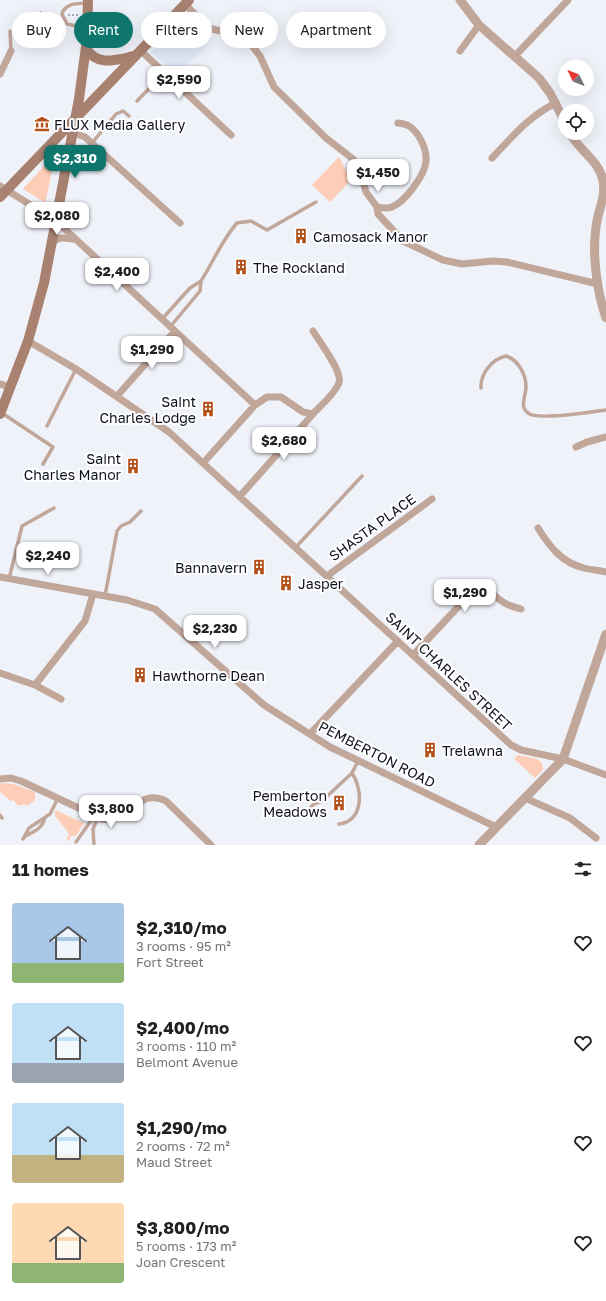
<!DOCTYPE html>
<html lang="en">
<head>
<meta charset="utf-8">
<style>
  body { margin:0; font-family:"Golos Text",sans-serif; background:#f2f2f2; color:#202124; height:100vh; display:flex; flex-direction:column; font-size:15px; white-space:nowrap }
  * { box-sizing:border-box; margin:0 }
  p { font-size:13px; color:#757577 }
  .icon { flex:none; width:22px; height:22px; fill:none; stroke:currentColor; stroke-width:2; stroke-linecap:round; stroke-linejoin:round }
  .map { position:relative; height:845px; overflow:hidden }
  .details { display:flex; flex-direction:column; background:#fff; flex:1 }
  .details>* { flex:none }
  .top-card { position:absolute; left:12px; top:12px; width:400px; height:36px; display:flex; gap:8px }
  .needle { width:26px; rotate:313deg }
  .fabs { position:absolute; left:558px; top:60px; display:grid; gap:8px }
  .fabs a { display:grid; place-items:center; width:36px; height:36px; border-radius:50%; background:#fff; box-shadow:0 4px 16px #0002; font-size:20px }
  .price { position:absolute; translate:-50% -34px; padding:0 9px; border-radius:8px; background:#fff; color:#222; font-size:13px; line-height:26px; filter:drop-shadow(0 1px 2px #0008) }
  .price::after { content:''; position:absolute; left:50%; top:24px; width:12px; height:9px; margin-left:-6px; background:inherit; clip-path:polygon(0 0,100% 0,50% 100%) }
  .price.selected { background:#0f766e; color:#fff }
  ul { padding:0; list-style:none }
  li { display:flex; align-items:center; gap:12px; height:100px; padding:0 12px }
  li span { display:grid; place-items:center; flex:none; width:112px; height:80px; border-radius:4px; color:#555 }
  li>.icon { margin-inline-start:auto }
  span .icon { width:48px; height:48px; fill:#fffc; stroke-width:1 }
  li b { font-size:17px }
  h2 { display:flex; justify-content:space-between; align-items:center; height:48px; padding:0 12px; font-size:17px }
  .pill { padding:0 14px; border-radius:18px; background:#fff; box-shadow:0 4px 16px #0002; font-size:14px; line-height:36px }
  .pill.selected { background:#0f766e; color:#fff }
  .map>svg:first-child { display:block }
  .built { fill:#e1e9f9 }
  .green { fill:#fecdb7 }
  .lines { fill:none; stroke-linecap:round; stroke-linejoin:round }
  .path { stroke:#9498a0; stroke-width:1.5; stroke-dasharray:2 2; stroke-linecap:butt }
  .service { stroke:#c1a69a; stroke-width:3.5 }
  .minor { stroke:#c1a69a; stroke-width:7 }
  .tertiary { stroke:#c1a69a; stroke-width:9 }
  .secondary { stroke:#a88170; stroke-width:10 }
  .labels { text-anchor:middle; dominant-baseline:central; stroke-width:4; stroke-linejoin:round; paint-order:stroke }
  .poi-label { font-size:14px; fill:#0e131e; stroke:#fff; text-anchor:start }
  .street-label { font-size:14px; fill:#0e131e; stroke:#fff }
</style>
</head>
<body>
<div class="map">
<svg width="606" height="845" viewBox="0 0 606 845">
  <rect width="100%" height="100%" fill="#eff2f9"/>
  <path class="built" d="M187,16L211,40L177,76L151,52Z"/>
  <path class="green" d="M339,157L351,180L330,202L312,185Z
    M51,158L54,160L46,200L44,202L23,189Z
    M518,755L537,759L542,763L543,770L535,778L514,759Z
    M3,783L13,784L35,792V800L27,806L24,804L18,806L13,800L11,801L0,792V784Z
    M55,810L84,823L76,836H71L69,841L66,838L69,836L68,832L55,816Z"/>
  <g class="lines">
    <path class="path" d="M40,12L56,14
      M68,15H78"/>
    <path class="service" d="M86,3C77,4 65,3 62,14L67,24L86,28
      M10,31L11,51
      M137,101L164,73
      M92,143L116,114L123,111L129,116
      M201,281C213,262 222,240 237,223L251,221L267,230L316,202
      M162,319L190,288L201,281L200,291L170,327
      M481,388C480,374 492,359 506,356C518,360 526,374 526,387C526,396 519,406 528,413C536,421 592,412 606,410
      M2,413L53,447L43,464
      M47,426L76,369
      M296,547L362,476
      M9,579L22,526L54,508
      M105,596L117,531L121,526L130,522L141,511
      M0,815L2,818
      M302,816L314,804L322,801L352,773
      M339,824C364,821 363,789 352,773L358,761
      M24,837C34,831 41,830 45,818
      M23,839L29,828L50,814L58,798
      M76,842L95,815
      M94,845L93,829L98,817"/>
    <path class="minor" d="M185,4L208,28L242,36L249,42L260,56L274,87L326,138L353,159L360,169L366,192L377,207L378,214L403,241L443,260L462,264L493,261L507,262L598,284
      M140,50L231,135
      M460,51L479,25
      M514,57L568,0
      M0,74L11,51
      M73,133L85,137L180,223
      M492,158C512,137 529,116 556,103
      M0,186L55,220L255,405
      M377,207C382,208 387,209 392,207C405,202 425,175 426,161C427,152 423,143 418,135C412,127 408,124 398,123
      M52,244C57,236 65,238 73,239
      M28,341L76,369L169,432L511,745L521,750L563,759L606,775
      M0,384L11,387
      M117,396L174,332
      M576,447L587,442L606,437
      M204,462L255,405L267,397H281L303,412L313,414C321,405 334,395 339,383C343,372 319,341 313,331
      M240,496L313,414
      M538,528C549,546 562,563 584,568C591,570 599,570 606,572
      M327,576L432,499
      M0,577L127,600L155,609L264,705L330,747L496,827
      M413,655L474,590C489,586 492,595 503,602C508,606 515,607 521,609
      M0,673L35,685L61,699
      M35,685L85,621L93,594
      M310,734L398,641
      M0,779L11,778L21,781L102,819C129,822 139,787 166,801L211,845
      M525,798L570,818L596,838"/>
    <path class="tertiary" d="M460,0L479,25L539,78L550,93L565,122
      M570,133C579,151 598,159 603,180C606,199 598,209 596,227C592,255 597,292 606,318
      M479,845L563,759L606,634"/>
    <path class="secondary" d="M86,48C97,67 116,60 134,56
      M0,197L189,0
      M0,414L28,341L44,283L79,99L87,39L88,0"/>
  </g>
  <defs>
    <g id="museum-bare" transform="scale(1.2)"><path d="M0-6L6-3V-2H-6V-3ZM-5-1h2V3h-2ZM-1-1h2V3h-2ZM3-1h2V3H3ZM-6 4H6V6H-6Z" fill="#b4511b" stroke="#fff" stroke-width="2.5" paint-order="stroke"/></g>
    <g id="building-bare" transform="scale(1.2)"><path d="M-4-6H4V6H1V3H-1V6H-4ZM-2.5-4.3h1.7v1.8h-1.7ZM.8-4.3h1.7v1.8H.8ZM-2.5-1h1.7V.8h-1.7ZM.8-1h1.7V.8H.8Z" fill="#b4511b" stroke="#fff" stroke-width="2.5" paint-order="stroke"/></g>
  </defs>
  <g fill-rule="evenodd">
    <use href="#museum-bare" x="42" y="124"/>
    <use href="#building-bare" x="301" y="236"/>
    <use href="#building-bare" x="241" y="267"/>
    <use href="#building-bare" x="208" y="409"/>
    <use href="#building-bare" x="133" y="466"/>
    <use href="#building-bare" x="259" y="567"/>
    <use href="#building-bare" x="286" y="583"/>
    <use href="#building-bare" x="140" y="675"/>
    <use href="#building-bare" x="430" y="750"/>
    <use href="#building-bare" x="339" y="803"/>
  </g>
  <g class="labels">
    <g class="poi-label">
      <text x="54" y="124">FLUX Media Gallery</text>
      <text x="313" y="236">Camosack Manor</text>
      <text x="253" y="267">The Rockland</text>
      <text x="196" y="401" text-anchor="end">Saint<tspan x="196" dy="16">Charles Lodge</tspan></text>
      <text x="121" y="458" text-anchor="end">Saint<tspan x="121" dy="16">Charles Manor</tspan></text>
      <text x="247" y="567" text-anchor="end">Bannavern</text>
      <text x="298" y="583">Jasper</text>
      <text x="152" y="675">Hawthorne Dean</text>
      <text x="442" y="750">Trelawna</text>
      <text x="327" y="795" text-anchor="end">Pemberton<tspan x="327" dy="16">Meadows</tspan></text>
    </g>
    <g class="street-label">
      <text transform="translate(372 527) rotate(-36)">SHASTA PLACE</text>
      <text transform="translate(449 671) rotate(43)">SAINT CHARLES STREET</text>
      <text transform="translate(377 754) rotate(27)">PEMBERTON ROAD</text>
    </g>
  </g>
</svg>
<div class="fabs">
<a><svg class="needle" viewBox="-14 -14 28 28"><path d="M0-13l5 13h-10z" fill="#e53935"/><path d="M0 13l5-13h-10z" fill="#757577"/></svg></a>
<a><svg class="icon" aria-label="locate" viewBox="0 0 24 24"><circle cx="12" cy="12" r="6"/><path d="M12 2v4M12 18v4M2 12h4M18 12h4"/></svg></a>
</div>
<b class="price" style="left:179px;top:100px">$2,590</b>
<b class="price selected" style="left:75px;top:179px">$2,310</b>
<b class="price" style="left:378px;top:193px">$1,450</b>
<b class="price" style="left:57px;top:236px">$2,080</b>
<b class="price" style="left:117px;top:292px">$2,400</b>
<b class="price" style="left:152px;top:370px">$1,290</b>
<b class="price" style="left:284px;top:461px">$2,680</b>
<b class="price" style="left:48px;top:576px">$2,240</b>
<b class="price" style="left:465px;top:613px">$1,290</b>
<b class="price" style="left:215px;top:649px">$2,230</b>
<b class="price" style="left:111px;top:829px">$3,800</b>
<div class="top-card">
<a class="pill">Buy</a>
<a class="pill selected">Rent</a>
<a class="pill">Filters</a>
<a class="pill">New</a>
<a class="pill">Apartment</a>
</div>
</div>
<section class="details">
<h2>11 homes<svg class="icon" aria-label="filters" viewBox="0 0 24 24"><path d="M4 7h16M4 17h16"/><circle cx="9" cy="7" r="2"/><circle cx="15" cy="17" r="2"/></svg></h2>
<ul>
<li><span style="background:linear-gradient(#a9c7e8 75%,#8fb573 0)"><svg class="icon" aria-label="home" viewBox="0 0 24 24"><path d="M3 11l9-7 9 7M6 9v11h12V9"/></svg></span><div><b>$2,310/mo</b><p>3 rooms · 95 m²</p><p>Fort Street</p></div><svg class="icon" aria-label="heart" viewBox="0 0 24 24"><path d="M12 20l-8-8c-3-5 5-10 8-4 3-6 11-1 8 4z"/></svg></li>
<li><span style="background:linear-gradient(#bfe0f5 75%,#9aa5b1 0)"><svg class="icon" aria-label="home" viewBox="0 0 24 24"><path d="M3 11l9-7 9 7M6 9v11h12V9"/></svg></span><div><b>$2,400/mo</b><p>3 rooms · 110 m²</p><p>Belmont Avenue</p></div><svg class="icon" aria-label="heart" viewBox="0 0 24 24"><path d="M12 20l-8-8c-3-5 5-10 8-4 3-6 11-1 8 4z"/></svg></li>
<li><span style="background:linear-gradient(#bfe0f5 65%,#c2b280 0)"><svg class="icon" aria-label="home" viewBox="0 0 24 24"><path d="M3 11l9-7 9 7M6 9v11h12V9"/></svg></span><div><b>$1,290/mo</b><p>2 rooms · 72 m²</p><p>Maud Street</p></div><svg class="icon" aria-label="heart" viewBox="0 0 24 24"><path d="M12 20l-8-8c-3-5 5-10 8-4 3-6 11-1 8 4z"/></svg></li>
<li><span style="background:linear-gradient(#ffd9b3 75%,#8fb573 0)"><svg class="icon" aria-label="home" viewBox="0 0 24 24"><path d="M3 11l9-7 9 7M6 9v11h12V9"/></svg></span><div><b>$3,800/mo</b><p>5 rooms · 173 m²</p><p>Joan Crescent</p></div><svg class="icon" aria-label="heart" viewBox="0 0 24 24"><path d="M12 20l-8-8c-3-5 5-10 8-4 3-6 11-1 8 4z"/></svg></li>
</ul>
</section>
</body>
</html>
